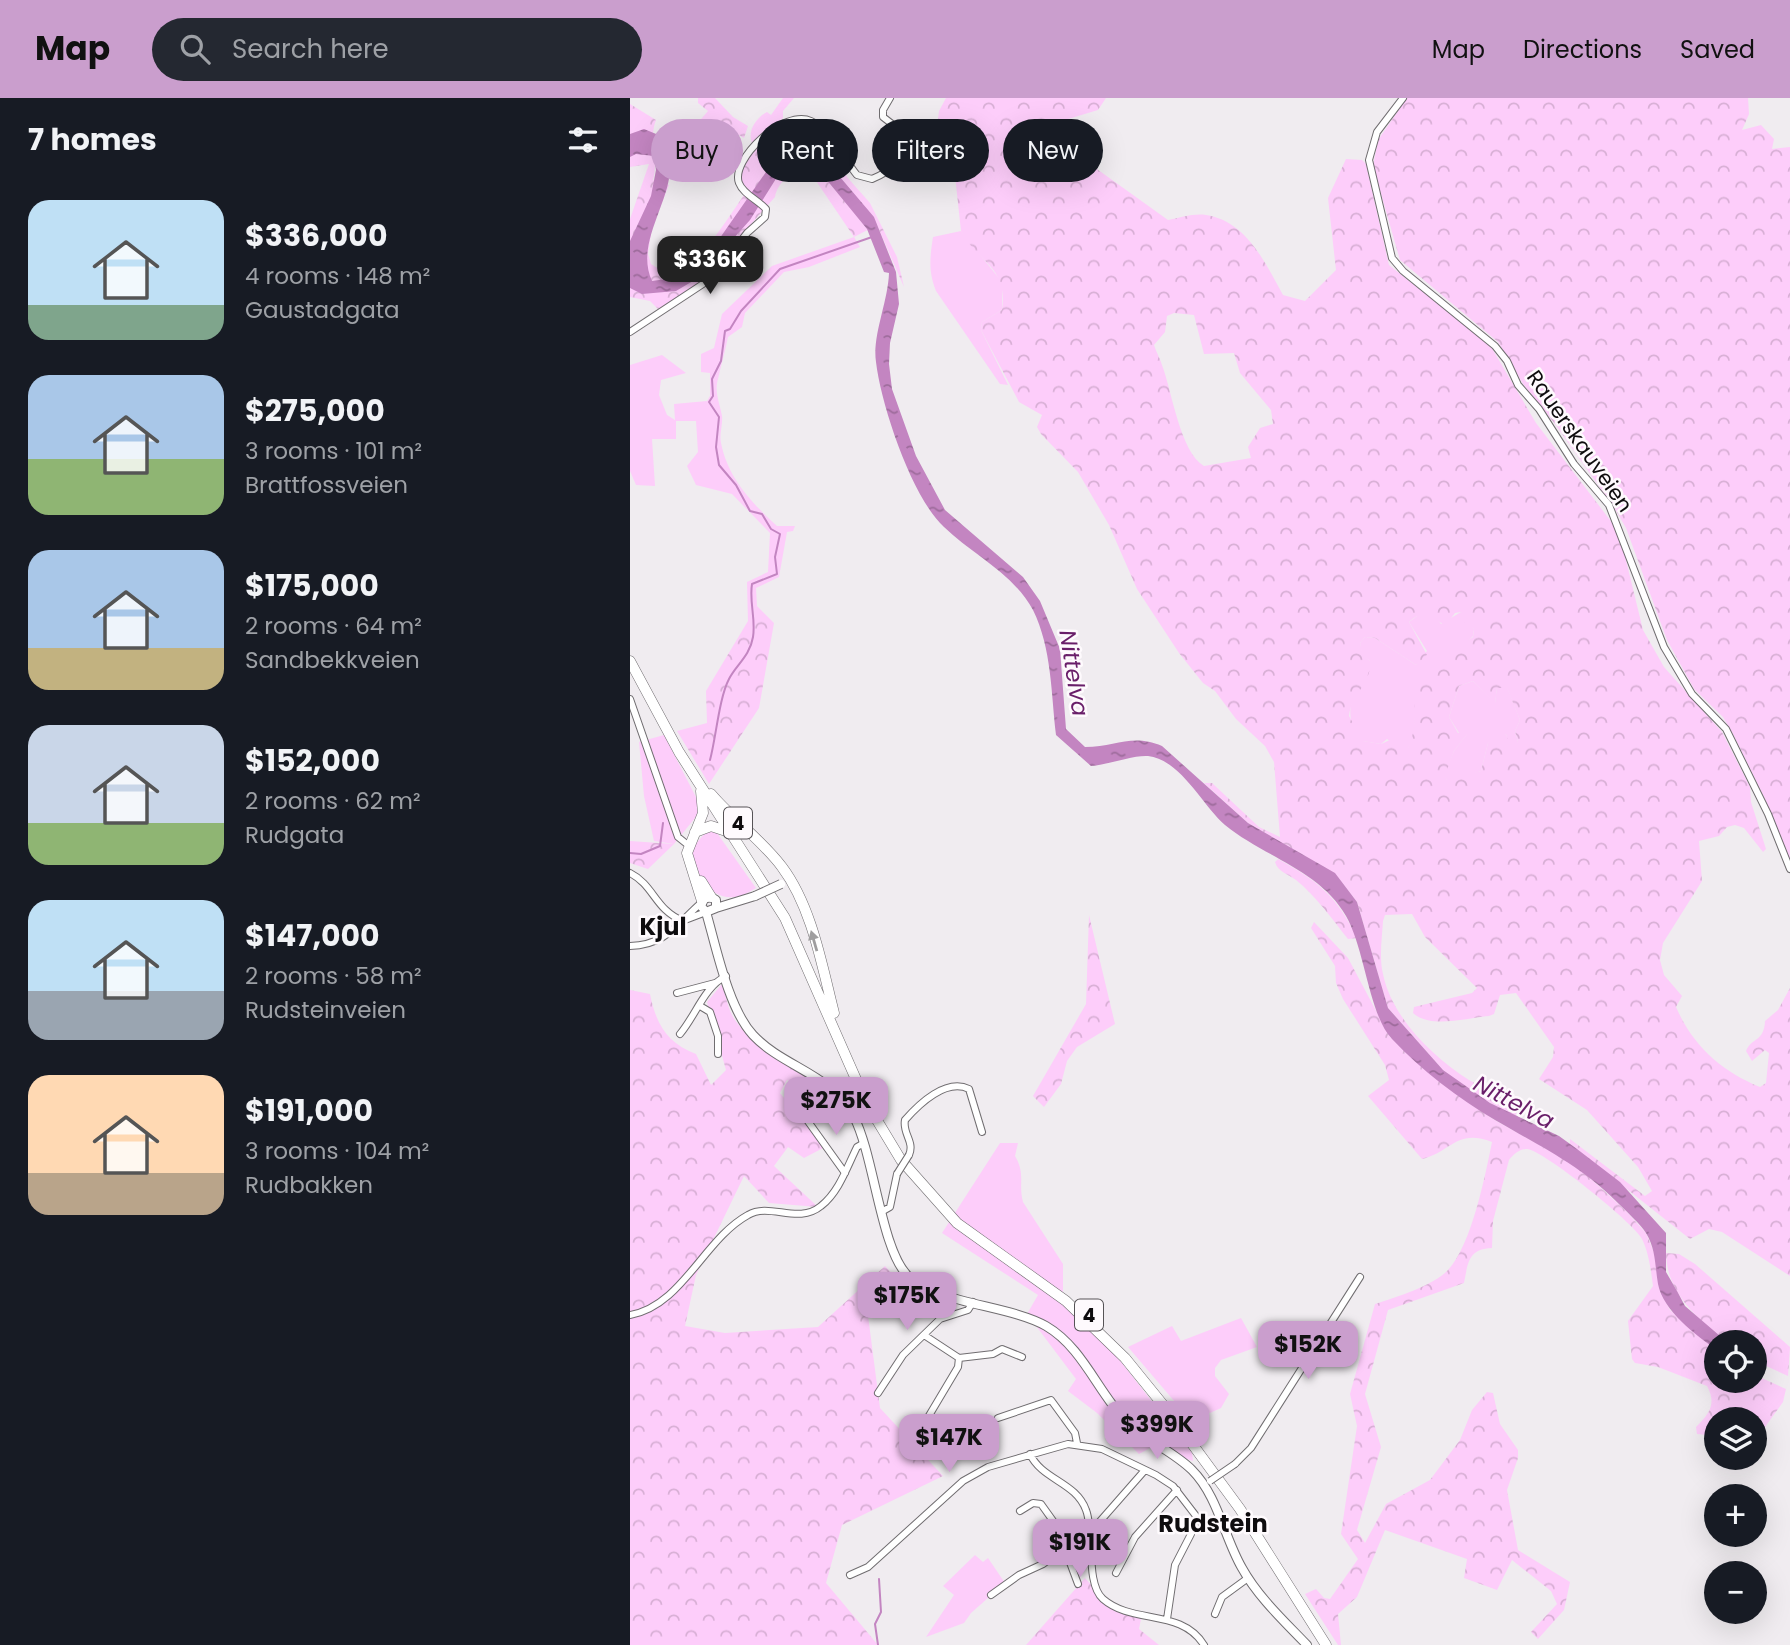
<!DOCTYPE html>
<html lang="en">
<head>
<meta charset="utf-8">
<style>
  body { margin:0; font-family:Poppins,sans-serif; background:#242831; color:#f1f3f6; height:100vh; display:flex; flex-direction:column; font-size:26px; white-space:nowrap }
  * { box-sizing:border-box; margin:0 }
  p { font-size:23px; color:#9ea1a6 }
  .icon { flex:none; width:38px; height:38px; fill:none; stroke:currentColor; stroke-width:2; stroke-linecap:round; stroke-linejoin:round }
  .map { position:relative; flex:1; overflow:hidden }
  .side { display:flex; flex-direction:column; background:#171b24; width:630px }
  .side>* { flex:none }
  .top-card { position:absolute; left:21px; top:21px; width:665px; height:63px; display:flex; gap:14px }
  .fabs { position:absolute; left:1074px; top:1232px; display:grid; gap:14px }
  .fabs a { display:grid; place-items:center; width:63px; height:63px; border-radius:50%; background:#171b24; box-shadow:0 7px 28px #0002; font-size:35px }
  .price { position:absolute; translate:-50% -60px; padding:0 16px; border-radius:14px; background:#ca9ecd; color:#111; font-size:23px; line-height:46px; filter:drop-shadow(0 2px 4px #0008) }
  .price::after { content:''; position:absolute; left:50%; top:42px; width:21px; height:16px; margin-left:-10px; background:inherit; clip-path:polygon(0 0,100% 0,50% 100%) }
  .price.current { background:#222; color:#fff }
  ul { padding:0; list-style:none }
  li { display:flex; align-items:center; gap:21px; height:175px; padding:0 28px }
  li span { display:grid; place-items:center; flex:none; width:196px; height:140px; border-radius:21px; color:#555 }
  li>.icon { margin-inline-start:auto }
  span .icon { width:84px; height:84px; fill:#fffc; stroke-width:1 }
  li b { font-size:30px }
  h2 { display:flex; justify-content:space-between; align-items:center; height:84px; padding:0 28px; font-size:30px }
  .chip { padding:0 24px; border-radius:32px; background:#171b24; box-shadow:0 7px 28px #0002; font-size:24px; line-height:63px }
  .chip.current { background:#ca9ecd; color:#111 }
  header { display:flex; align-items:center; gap:42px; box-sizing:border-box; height:98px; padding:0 35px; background:#ca9ecd; color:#111 }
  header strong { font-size:33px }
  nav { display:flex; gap:38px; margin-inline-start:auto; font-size:24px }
  .search { width:490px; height:63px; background:#242831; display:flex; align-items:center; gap:18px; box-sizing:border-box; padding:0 24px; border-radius:38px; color:#9ea1a6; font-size:26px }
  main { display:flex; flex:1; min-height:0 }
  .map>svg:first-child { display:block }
  .grass { fill:#fdcdfa }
  .forest { fill:url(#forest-crowns); fill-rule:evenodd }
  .water { fill:url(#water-ripples) }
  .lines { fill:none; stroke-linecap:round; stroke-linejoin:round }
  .stream { stroke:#c385c1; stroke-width:2 }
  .minor-casing { stroke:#706d70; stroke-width:8 }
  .major-casing { stroke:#706d70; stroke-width:10 }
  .highway-casing { stroke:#706d70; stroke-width:11 }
  .minor { stroke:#fff; stroke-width:6 }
  .major { stroke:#fff; stroke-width:8 }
  .highway { stroke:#fff; stroke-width:10 }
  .minor-bridge-casing { stroke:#706d70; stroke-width:8; stroke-linecap:butt }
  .major-bridge-casing { stroke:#706d70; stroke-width:10; stroke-linecap:butt }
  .minor-bridge { stroke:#fff; stroke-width:6 }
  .major-bridge { stroke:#fff; stroke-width:8 }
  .oneway { fill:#9f9e9f }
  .labels { text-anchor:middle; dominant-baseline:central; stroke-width:5; stroke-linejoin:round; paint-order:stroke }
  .shield { fill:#fefafd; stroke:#565356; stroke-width:2 }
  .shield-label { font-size:19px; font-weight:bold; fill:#0e0c0e }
  .street-label { font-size:21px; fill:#0e0c0e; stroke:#fefafd }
  .water-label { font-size:23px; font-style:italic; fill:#691e69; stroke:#fefafd }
  .quarter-label { font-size:24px; font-weight:bold; fill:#0e0c0e; stroke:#fefafd }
</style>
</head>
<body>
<header>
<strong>Map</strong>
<div class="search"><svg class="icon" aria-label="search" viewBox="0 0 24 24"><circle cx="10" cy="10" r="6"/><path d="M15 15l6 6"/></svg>Search here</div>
<nav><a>Map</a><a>Directions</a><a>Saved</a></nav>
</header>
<main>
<section class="side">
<h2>7 homes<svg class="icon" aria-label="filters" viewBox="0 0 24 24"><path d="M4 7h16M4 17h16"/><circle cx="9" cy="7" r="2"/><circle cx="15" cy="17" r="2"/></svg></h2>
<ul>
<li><span style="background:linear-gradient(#bfe0f5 75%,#7fa58c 0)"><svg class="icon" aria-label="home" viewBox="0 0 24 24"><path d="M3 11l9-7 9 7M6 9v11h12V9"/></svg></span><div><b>$336,000</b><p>4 rooms · 148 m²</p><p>Gaustadgata</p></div></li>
<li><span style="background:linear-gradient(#a9c7e8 60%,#8fb573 0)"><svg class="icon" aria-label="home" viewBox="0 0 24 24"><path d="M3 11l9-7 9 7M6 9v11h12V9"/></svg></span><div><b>$275,000</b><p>3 rooms · 101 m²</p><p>Brattfossveien</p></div></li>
<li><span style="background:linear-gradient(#a9c7e8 70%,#c2b280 0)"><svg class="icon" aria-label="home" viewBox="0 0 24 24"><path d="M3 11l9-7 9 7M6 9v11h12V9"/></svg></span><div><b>$175,000</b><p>2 rooms · 64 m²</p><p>Sandbekkveien</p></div></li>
<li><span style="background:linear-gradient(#c9d6e8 70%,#8fb573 0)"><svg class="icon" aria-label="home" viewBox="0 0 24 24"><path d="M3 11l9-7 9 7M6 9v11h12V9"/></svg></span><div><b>$152,000</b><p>2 rooms · 62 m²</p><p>Rudgata</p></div></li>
<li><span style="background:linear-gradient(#bfe0f5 65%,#9aa5b1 0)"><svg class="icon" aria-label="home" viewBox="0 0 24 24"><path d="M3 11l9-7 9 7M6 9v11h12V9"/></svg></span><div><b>$147,000</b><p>2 rooms · 58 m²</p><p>Rudsteinveien</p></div></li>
<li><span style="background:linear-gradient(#ffd9b3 70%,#b9a48a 0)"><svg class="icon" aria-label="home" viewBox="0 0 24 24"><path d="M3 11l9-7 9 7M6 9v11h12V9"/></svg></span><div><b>$191,000</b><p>3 rooms · 104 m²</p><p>Rudbakken</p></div></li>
</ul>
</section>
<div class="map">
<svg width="1160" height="1547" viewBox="0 0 1160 1547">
  <defs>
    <pattern id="forest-crowns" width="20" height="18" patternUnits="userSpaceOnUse" patternTransform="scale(1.75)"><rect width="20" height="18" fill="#fdcdfa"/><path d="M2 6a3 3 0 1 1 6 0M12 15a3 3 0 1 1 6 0" fill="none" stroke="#d8afd5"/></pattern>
    <pattern id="water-ripples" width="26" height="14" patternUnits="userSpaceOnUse" patternTransform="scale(1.75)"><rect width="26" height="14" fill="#c385c1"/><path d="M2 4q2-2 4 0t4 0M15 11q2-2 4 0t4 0" fill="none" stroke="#9d6b9b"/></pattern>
  </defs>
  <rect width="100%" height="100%" fill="#f0ecf0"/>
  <path class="grass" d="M153,0H164L153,13V20L125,46L122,45C117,33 126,20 137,14L141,17Z
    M331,133L372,184V212L352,224L351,232L378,287L370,286L306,193C298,173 300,159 303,139Z
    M224,139L230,149L179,169L154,174L115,215L112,229L98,239C95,254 91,267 88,281C84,294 90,306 92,318C93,327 89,336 91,345C98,380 121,404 147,428H165L163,433L157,434L149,479L126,490L127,508L118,524L117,484L138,474L140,435L102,396L66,387L57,368L68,354L66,323H46V341H22L25,388L6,387L0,373V267L32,257L56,275L31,282L29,297L37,317L45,322L44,306L77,303L80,298V275L71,274V256L84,250L92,216L142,168Z
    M831,514L844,531L843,538L786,598L784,640L778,650L770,651L757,641L751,646L732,643C707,613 728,593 740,563L732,557L730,545L735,539L745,540L786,567L797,553L779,524L790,516L805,518L811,526Z
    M843,583L865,605L867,590L877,589L890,622L885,633L888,644L884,648L878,646L876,636L858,645L851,673L823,683L817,682L814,677L824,653L837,636L829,635L819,619L829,588Z
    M34,637L68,703L69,715L44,746L24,743L14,698L9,644Z
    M77,733L87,735L126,790C120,793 112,799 106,799C78,803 63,772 62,750Z
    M370,1045H388L385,1058C396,1077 388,1085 393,1104L433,1166V1206L488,1260L562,1355L563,1363L522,1349L509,1356L467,1315L438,1293L446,1281L397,1216L408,1197L312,1135Z
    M611,1220L627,1249L591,1262L585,1270V1278L599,1296L591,1310L580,1315L558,1305L551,1311L498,1249L542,1228L551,1243Z
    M345,1457L353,1464L358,1460L375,1485L341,1515L334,1525L296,1539L324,1497L313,1488Z"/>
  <path class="forest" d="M68,0H85L103,19L118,28L114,40L90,26L85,32L90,35L88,37L66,27L78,13L68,5Z
    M316,0H476L468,12L425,25V41L538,122C549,120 564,115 576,117C616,123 635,164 653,197L675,203L706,172L698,100L716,61L732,62L736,66L759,167L860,247L906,325L983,426L994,454L1013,532L1034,569L1092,634L1120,689L1121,704L1136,751L1133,754L1114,730L1105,727L1097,729L1089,738L1069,743L1072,783L1033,845L1030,862L1034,877L1052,898L1046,909C1063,948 1091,973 1130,989L1136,985L1139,955L1135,952L1122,963L1116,953C1122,939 1134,944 1135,923L1148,912L1160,890V1178L1092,1134L1079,1131L1060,1141L940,1046V1041L1015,1098L1022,1093L1008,1069L957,1012L909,981L923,959L924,949L886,895L870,897L864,916L859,918C837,920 800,931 783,915L784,909L842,895L847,890L795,839L782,816L755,817L753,823C752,840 749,860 753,876C762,920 803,959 839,982C856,992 876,998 888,1015L884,1018L842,995L813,972L758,910L727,804L705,776L618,725L574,685H582L629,729L650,739L644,664L635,648L606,621L585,593L573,585L549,555L507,491L479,427L448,374L411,336L407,329L412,317L389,304L351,232L352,224L372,212C378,168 348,165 331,133L323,59L310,41L307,29L309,13ZM544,215L564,217L574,256L604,255L610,275L641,312L643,326L630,330L618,349L621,360L574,368C550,354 542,293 532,267C530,260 526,254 524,247L535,234L537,218ZM831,514L833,523L844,531L843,539C821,555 789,571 785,601C784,618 786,634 778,650H770L762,641L751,646L733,643L719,618C721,596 742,585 740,563L733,557L730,545L735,539L745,540L786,567L797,557L779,524C795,509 802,522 816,527L825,515ZM843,583L865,606L867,590H877L890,622L885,633L888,644L881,647L874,633L867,634L858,645L851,673L817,682L815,677L824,653L838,635H828L819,619L829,588Z
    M777,0H1118L1119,16L1112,32L1131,27L1144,41L1142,51L1160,49V766L1135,701L1103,636L1093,619L1064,591L1037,542L996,430L985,411L925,326L893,286L868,244L770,162L743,68L748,42Z
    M0,6L26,22C18,42 29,63 23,82L39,87L22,129L18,156L21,166C58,194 98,118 117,93L110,81L114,62L147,30L154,25L177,23L203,45L217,79L240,105L267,159L274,189L247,127L224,139L180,74L173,71C160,74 147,86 145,99L107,142L87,170L74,183L28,211L20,203L0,199V121L19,66L0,69Z
    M127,508L144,525L129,610L79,686L47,633L77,625L76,593Z
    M0,743L44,746L18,771L0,765Z
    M648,761C688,783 707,798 727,840L718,841C702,821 686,798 666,782C658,776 648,774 645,764Z
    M459,817L485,926L447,949L437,963L431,986L414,1009L403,998L456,906Z
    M684,824L718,860L760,939L816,988L863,1021L947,1068L996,1113L1016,1135L1025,1157L1029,1190L1040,1212L1087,1252V1283H1125V1277L1156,1291L1153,1304L1125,1343V1321H1087V1338L1067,1336L1066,1329C1079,1316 1087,1306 1077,1288L1028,1269L1005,1265L1002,1261L998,1223L1023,1188C1021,1173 1019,1155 1012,1141C1004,1125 913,1052 897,1051C889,1051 884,1056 879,1062L863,1123L862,1150C838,1151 838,1165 834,1185L758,1212L735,1296L751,1349L727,1432L735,1445L756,1406L800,1382L830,1342L842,1312L857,1294L863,1295L870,1326L888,1352V1360L877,1392L888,1452L940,1484L934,1512L908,1541L901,1534L927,1506L921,1493L882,1462L867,1492L834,1480L837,1461L755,1432L727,1499L708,1516L711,1547H708L675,1496L686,1491L694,1500L700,1501L728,1461L711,1436L727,1328L720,1296L745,1206C766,1199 803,1188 818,1172C842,1146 855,1078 862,1044C827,1030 821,1054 792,1061L738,998L759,982L755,967L713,901L706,885L705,868L681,830Z
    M92,886C96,898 98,912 105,922C130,958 173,969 204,998L198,1018L183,996L157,982L150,995L195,1049L174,1060L158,1049L144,1068L188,1109L139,1105L114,1078L66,1177L55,1228L95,1235L188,1229L255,1168L269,1183L237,1210L250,1310L313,1378L212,1427L196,1485L248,1547H0V892L20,896C26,926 37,945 66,956L81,987L96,972L77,904Z
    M1036,1155L1049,1156L1065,1166L1160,1249L1158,1278L1125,1263V1244H1097C1067,1220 1037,1196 1036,1155Z
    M455,1480L484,1512L511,1521L509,1531L529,1547H396Z"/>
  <path class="water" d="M14,31L31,38C63,84 0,136 22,183L51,179L62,174L63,169L85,147L159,41L172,33H180L190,41L195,56L210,79L244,119L266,174L269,206L260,245L259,266L262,291L286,358L315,412L393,479L410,503L430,551L436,631L455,649C486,649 502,635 532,648L618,725L705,775L727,804L758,910L813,972L860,1005L929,1038L947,1051L990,1084L1036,1135V1174L1047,1193L1055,1208L1097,1244H1087V1252C1066,1237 1033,1213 1028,1186C1025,1169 1026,1151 1016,1135C1010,1126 999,1116 991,1108C952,1068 913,1050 865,1022C829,1001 791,972 762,941C739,917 735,851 716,818C690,772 634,759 595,727C572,707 551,662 518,658C502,657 478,667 461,668L426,637C421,595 422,551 403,512C383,475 343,457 314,429C282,400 251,307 246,264C242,238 258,204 259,175L254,174L237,131L196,81L187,61L154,68L120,122L68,180L46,193L12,196L0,190V143L21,98L26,72L24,58L6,56L0,59V36Z"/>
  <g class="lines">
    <path class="stream" d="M80,662C86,640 89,600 99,581C106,567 120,558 123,539C126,521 119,504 122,486L147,476L145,459L150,436L141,431L132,416L120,413L106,387L89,367L86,349L89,319L79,304L83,298L82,281L91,263L95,233L100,231L111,213L150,171L242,139
      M0,755L11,756L30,748L33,725
      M248,1547L245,1526L251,1514L249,1481"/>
    <g class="minor-casing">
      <path id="minor" d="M773,0L747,34L739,62L762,160L773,173L865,248L877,263L888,287L909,311L944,366L979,407L1034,549L1062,596L1096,631L1138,716L1160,771
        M0,234L82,180L117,135L135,119L136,111C128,102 113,96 109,85C100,62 154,10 181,23C203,33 212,59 227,77L242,81C259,74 284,57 275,36L253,19V12L260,0
        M0,601L48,739L58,747
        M0,775C24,787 25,812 53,823
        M55,822L76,814
        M0,848C36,847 47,826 71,805
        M47,895L85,885
        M70,908L80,914L88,938V956
        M50,936C66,917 74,889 96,878
        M179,1000L167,1001V1008L215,1075
        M279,1057C285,1044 272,1035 275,1022C289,1006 316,980 339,991L352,1034
        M253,1113L260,1109L267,1076
        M0,1217C52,1208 74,1141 118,1117C140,1104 168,1127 191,1108C209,1094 217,1069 227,1049L234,1045
        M294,1237L329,1260L363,1256L372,1251L392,1259
        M248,1295L273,1257L310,1221L338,1212L343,1204
        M368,1320L421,1302L445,1335L447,1345
        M297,1321L328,1269L329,1260
        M400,1356C412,1382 446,1384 456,1412C465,1435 455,1485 473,1501C503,1527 551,1510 574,1547
        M605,1366L621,1350L730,1179
        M390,1413L403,1405L411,1406L426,1427L448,1486
        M465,1429L515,1372
        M486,1475L505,1439L547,1392
        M220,1477L238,1469L333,1383L358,1369L438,1346L472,1351L526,1377L543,1388L573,1427L583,1430L593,1428
        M361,1497L389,1477L413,1466L460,1432
        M585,1516L592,1499L618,1480
        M537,1521L545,1467L561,1436"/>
    </g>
    <g class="major-casing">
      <path id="major" d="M86,810L125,798
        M76,814L86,810V802L81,799L74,801L71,808L76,814C86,848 98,910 123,937C154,970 201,975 224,1019C244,1057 251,1152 278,1178C307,1206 379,1207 416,1228C452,1249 467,1292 494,1321C513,1342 542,1352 562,1372C588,1398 594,1439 612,1470C628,1499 654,1523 677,1547"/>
    </g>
    <g class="highway-casing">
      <path id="highway" d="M0,563L49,654L155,820L236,1004L271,1062L327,1125L436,1203L495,1260L538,1313L610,1411L696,1547
        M71,693L73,715L57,755L72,803
        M81,696C103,722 132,742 152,769C182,809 192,868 204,915
        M65,734L81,728L99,734
        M71,783L81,799"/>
    </g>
    <use href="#minor" class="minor"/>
    <use href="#major" class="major"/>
    <use href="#highway" class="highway"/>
    <g class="minor-bridge-casing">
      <path id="minor-bridge" d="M267,1076L279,1057
        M580,1383L605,1366"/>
    </g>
    <g class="major-bridge-casing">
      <path id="major-bridge" d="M125,798L151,786"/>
    </g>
    <use href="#minor-bridge" class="minor-bridge"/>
    <use href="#major-bridge" class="major-bridge"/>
  </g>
  <defs><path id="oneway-solid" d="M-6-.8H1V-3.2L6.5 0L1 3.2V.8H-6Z" transform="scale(1.75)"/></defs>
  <use class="oneway" href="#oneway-solid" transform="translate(184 843) rotate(-106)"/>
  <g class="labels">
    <g class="shield">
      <rect x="94" y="709.5" width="28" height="31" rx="5"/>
      <rect x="445" y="1201.5" width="28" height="31" rx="5"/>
    </g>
    <g class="shield-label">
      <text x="108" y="725">4</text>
      <text x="459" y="1217">4</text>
    </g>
    <g class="street-label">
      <text transform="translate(950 343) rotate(55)">Rauerskauveien</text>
    </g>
    <g class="water-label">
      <text transform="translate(444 575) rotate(81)">Nittelva</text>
      <text transform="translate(884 1004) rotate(28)">Nittelva</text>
    </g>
    <g class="quarter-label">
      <text x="33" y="828">Kjul</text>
      <text x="583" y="1425">Rudstein</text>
    </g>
  </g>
</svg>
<div class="fabs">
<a><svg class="icon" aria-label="locate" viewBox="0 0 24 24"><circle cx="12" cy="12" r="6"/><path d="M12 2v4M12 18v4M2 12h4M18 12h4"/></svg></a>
<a><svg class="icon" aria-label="layers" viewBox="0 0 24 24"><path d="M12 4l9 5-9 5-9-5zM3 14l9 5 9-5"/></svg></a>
<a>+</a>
<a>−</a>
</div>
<b class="price current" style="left:80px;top:198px">$336K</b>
<b class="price" style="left:206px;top:1039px">$275K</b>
<b class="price" style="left:277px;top:1234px">$175K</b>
<b class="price" style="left:678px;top:1283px">$152K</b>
<b class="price" style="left:527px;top:1363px">$399K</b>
<b class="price" style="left:319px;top:1376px">$147K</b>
<b class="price" style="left:450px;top:1481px">$191K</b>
<div class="top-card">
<a class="chip current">Buy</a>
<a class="chip">Rent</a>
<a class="chip">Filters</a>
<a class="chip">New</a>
</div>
</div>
</main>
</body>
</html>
